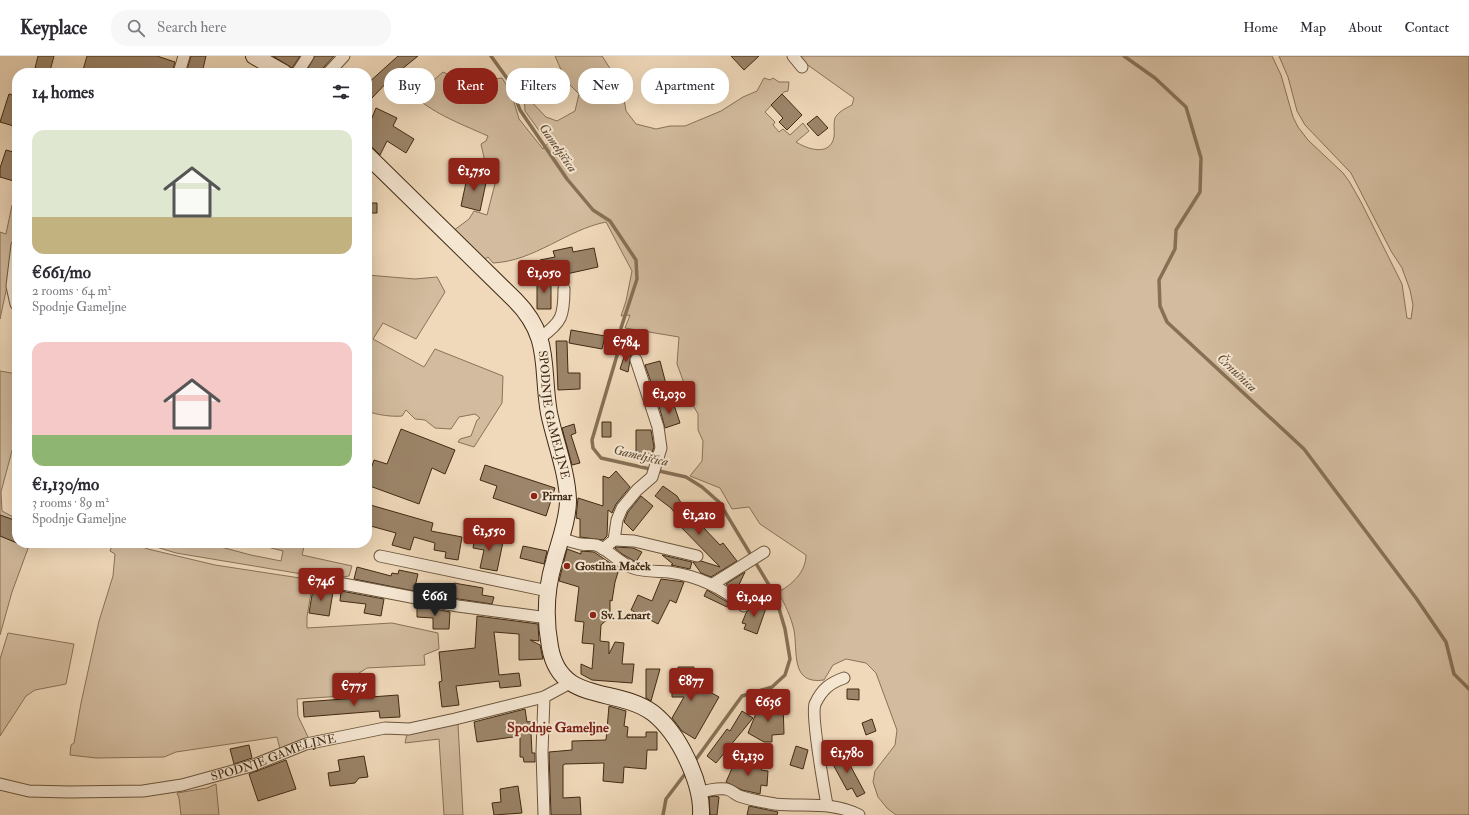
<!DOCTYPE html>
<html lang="en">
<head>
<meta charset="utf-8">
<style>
  body { margin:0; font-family:"IM FELL Double Pica",serif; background:#f7f7f7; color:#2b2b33; height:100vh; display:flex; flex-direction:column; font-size:15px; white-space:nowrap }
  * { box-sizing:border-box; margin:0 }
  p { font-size:13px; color:#7c7c81 }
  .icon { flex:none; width:22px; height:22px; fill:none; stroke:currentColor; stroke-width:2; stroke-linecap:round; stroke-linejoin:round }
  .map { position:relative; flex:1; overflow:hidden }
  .details { position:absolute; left:12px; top:12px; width:360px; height:480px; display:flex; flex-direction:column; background:#fff; border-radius:16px; box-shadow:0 4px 16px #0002 }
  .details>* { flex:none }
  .guide { position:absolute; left:384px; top:12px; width:380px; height:36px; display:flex; gap:8px }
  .price { position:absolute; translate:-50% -34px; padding:0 9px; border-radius:4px; background:#8f2418; color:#fff; font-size:13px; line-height:26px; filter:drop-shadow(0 1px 2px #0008) }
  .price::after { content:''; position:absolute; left:50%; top:24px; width:12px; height:9px; margin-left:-6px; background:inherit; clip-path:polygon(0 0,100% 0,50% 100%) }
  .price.current { background:#222; color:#fff }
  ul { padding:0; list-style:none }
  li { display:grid; align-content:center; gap:8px; height:212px; padding:0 20px }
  li span { display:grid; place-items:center; height:124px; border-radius:12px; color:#555 }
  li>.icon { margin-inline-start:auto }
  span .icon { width:72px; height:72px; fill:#fffc; stroke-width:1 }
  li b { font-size:17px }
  h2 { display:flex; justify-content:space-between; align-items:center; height:48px; padding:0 20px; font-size:17px }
  .tag { padding:0 14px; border-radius:16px; background:#fff; box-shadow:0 4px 16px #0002; font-size:14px; line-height:36px }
  .tag.current { background:#8f2418; color:#fff }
  header { display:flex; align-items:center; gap:24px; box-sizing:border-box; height:56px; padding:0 20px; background:#fff; border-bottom:1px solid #e1e1e2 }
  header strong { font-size:19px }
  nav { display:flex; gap:22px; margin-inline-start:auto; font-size:14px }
  .search { width:280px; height:36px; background:#f7f7f7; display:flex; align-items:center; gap:10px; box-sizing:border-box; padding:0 14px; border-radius:16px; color:#7c7c81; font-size:15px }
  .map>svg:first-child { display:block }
  .green { fill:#d2bb9e; stroke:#897258 }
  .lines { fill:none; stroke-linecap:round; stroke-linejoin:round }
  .stream { stroke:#867055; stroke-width:3.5 }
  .building { fill:#9c856a; stroke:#402a13 }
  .street-casing { stroke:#6c563d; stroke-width:13 }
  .secondary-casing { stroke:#402a13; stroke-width:18 }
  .street { stroke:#f5e6d2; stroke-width:11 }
  .secondary { stroke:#f5e6d2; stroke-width:16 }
  .poi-dot { fill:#8f2418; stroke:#f5e6d2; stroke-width:1.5 }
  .labels { text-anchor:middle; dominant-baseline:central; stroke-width:4; stroke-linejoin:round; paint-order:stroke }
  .street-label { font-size:12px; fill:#402a13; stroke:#f5e6d2 }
  .poi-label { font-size:12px; font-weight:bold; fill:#402a13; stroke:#f5e6d2; text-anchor:start }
  .water-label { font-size:13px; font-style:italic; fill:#5d472e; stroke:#f5e6d2 }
  .quarter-label { font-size:14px; font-weight:bold; fill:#7a1f14; stroke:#f5e6d2 }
</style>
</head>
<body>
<header>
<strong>Keyplace</strong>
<div class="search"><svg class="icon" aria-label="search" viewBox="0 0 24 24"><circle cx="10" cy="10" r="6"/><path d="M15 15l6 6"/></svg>Search here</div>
<nav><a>Home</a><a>Map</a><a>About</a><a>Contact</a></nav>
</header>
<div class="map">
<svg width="1469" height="759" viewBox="0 0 1469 759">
  <rect width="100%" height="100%" fill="#f0d9ba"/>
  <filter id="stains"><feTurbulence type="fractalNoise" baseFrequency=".005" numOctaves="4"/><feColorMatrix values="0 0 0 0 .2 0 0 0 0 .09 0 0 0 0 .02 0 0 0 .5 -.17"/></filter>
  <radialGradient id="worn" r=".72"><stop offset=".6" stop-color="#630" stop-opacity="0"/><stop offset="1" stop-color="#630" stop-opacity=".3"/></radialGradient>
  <path class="green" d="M555,0H602L622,31L626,55L636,68L656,73L670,70H685L721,55L743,41L757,35L764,22L770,24L773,22L779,26H789L788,35L784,36L765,56L775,66L773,69L779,76L783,73L790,79L803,67L809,75L796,86C807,93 830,101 834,81C835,75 833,67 835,62C838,56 846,52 852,49L854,42L805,7L799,0H1272L1281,19L1293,61L1298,71L1308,84L1343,117L1349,125L1361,146L1402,228L1407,262L1411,263L1413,249L1410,234L1402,212L1391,195L1351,117L1305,69L1297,55L1288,21L1279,0H1469V759H896L887,752L878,741L873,726L875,715L895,689L897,674L876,617L866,607L846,603L833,609L824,624C790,629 798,596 794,574C791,561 785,548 778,536C792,529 806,516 806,499L760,468L749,451L732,453L720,432L690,420L702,405L703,385L698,374V358L691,346L677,308L679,281L625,272L630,259L621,260L626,245L632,215L606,166C566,174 535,205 493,207L488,201L482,205L453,175L469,163L474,155L487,159L497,120L484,117L485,106L481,88L486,85L488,80C459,67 428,56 406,32L416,23L426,31L443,16C465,27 479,25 502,22L511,36L519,63L543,93L548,87L525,55L524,38L546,61L557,65L575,55L579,38L566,25Z
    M12,149L17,152V183L0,263V176L6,178Z
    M367,219L415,223L437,221L445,236L416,283L383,267L373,283L424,311L435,293L503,320L502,347L474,391L458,386L460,383L471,380L477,364L480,362L475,358L459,361L451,373L435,372L425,364L415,363L406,354L402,360C392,361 377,359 367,355Z
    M0,315L17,318V376L1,436L2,455L17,463V487H30L12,536L0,579Z
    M113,487H132L148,493L215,509L313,524L307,561V572L392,567L438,577L439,593L424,599L425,609L367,612L359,617V639L297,643L298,660L309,683L280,693L277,681L176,696L164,701L96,702L70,699L71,689L74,687L81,647L99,565L113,520L115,498L110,495Z
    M143,487H217V490L251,499L281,505L283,495L252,487H305L302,499L352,510L349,520L332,523L176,497Z
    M8,577L74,588L66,628L35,634L26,640L0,680V603Z
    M458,668L463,759H444L439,683L405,687L407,678Z
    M216,728L219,759H181L179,742L177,737L207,732Z"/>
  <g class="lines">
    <path class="stream" d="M491,0L509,25L520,54L567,123L593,154L610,165L636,204L637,223L621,272L618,296L592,384L593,392L601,402L686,421L702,431L719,446L775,539L785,573L790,603L785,619L772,631L742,640L694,706
      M1124,0L1155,22L1186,51L1201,102L1200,136L1176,174L1175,193L1159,224L1160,250L1167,266L1304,393L1416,542L1446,586L1454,618L1469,633
      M663,759L666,743L688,714"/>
  </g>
  <path class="building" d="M38,0H54L50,15L35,12Z
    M87,0H157L175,6L172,17H152L141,13L140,17H97L83,14Z
    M191,0H206L202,17H186Z
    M273,0H300L292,12Z
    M315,0H334L323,12L321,17H305Z
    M398,0H418L391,22L372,42L367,37V28Z
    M731,0H759L744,14Z
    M674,13L681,25L672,30L666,17Z
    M9,38L17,40V71L0,66Z
    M782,38L802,59L787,74L779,66L783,62L771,49Z
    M376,52L397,62L393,70L414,83L406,97L387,85L380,99L373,92L367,90V79L371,70L369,69Z
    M817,60L828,72L818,80L807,68Z
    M6,94L17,97V126L0,121V112Z
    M468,117L487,122L480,155L461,150Z
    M367,147H377V157H367Z
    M572,191L573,196L594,192L598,211L544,223L540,204L555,201L553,195Z
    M537,223H551V253H537Z
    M571,274L605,280L602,293L569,287Z
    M556,285H567L568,317H580V333L558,334Z
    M625,298L631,299L628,316L620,313Z
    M660,305L666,328L653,332L645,309Z
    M673,346L680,367L665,372L659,350Z
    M602,366H611V381H602Z
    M574,368L576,377L571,379L580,407L572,409L562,372Z
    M401,373L455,394L445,418L432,412L419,448L367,429V424L374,404L387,408Z
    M636,374H651L654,391L652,397H636Z
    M485,409L555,432L546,460L493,442L497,430L480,424Z
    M616,415L630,431L616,448L612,457L608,454L607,480L603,484L580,481V463L576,462L578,442L603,450V420L609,422Z
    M663,430L677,440L683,450L720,489L723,487L737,505L711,521L701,517L693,506L701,505L720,511L678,468L681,465L671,452L655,440Z
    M641,440L653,450L633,475L624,466L628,456Z
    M367,448L433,467L431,475L462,481L458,504L445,502L446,496L434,494L435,487L414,481L410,494L392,489L396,477L367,469Z
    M0,459L17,465V487L0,480Z
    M475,480L503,486L497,515L480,512L484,494L473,492Z
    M523,490L547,495L544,508L520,502Z
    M616,491L633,492L642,496L636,506L622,498L615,492Z
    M567,493L581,498V495L594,496L619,513L615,526L612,545L610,544V561L601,569L600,585L609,586V598L615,586L624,587L622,608H634L632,627L592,624L581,618V608L592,613L594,588L582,587L584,566L575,565L579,531L559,525Z
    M662,499L692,506L690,513L671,509L673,508Z
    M357,511L391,520L392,517L398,518L399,514L418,518L414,535L354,523Z
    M745,516L736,535L726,528Z
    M661,523L684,526L676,547L670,544L658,568L631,554L638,539L652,545Z
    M454,527L483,532L482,539L494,541L492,548L452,542Z
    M313,533L333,536L329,560L309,557Z
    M707,534L729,547L727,551L704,540Z
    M341,535L384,543L381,560L364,557L366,548L340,545Z
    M750,546L766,552L757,578L744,573L746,568L742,567L746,557L751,551Z
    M417,549L450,556L449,573H433V562L417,561Z
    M477,560L538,568L539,585L530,584L540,589L543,603L519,604V578L494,576L499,619L519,617L521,630L500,632L499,625L456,630L459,649L442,651L439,626L442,625L439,596L475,592Z
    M678,611H694V627L719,641L695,683L682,675L672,662L684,641H672V613H678Z
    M646,613H660L651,645L646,642Z
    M847,633H859V644L847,643Z
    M398,639L400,661L380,662L379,655L304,661L303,646Z
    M783,647L784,678L772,679V686H764L748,677L757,655L767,661V648Z
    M609,650L626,655L624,670L628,671L627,681H646V676H657V694H647L646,713L624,711L623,727L603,725L604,707L565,708L563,709V742L580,741L581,759H551L549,696L572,694V685L606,684Z
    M525,653L527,666L534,665L535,676L531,677L532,697H535V706H524L523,701H520V680L477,686L474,666Z
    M742,655L753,662L716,707L707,700L727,673L730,675Z
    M872,663L876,675L866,679L862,667Z
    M249,689L252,702L234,708L230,693Z
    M796,690L808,694L803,713L790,709Z
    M843,696L865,737L857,741L852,732L847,734L830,703Z
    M364,700L368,721L359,722L355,727L330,730L328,717L340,715L338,704Z
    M737,701L755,709L762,710L761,714L768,715L767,730L761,729L760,738L742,734L726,726Z
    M286,704L296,733L258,745L249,718Z
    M518,730L522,757L494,759L492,747L501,746L500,733Z
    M715,740L719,741L717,759H710L709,741Z
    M749,750L778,756L777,759H747Z"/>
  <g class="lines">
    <g class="street-casing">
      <g id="street">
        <path d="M793,0L802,11"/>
        <path d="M179,17L184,0"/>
        <path d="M297,17L308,0"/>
        <path d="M328,17L344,0"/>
        <path d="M16,248L12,230L17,189"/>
        <path d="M540,282C562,266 564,260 564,233"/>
        <path d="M561,482C567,484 574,487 581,488C586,489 592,488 596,489C608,493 619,507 633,512C645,516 657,515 669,516C698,520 722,531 744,550"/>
        <path d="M614,484L634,485L697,500"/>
        <path d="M603,493L614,484L617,464L622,452L637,434L652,421L661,392L658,371L636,304"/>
        <path d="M380,500L548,535"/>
        <path d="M312,522L458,550L548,562"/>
        <path d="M713,528L764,496"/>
        <path d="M544,641L542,696L544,759"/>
        <path id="s1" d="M0,728L29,735L69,736L143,735L182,729L251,710L306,688L385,672L409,673L455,663L544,641L570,627"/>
        <path d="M699,737C708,734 716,732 726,733C731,734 735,738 739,740C750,744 764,746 775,748C805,751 832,745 859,759"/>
        <path d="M827,749C824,732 811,659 815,648C822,633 830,627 844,622"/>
      </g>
    </g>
    <g class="secondary-casing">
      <g id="secondary">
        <path d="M254,0L284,17"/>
        <path id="s2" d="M367,99L515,244C552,281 541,312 549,357C555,386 567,415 568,444C568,465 559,486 554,506C546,533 545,564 550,591C560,649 616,630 653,657C668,669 679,686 687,703C695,720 702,741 701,759"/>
      </g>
    </g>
    <use href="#street" class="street"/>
    <use href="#secondary" class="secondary"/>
  </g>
  <g class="poi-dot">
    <circle cx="534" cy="440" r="4"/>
    <circle cx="567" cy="510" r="4"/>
    <circle cx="593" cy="559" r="4"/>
  </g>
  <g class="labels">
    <g class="street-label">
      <text stroke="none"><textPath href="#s2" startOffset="331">SPODNJE GAMELJNE</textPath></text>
      <text stroke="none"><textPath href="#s1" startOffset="279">SPODNJE GAMELJNE</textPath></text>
    </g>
    <g class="poi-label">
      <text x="542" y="440">Pirnar</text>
      <text x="575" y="510">Gostilna Maček</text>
      <text x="601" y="559">Sv. Lenart</text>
    </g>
    <g class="water-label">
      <text transform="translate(558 92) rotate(55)">Gameljščica</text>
      <text transform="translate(1237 317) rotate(43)">Črnušnica</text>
      <text transform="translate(641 400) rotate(13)">Gameljščica</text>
    </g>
    <g class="quarter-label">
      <text x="558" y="671">Spodnje Gameljne</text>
    </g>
  </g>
  <rect width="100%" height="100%" filter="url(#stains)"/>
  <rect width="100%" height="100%" fill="url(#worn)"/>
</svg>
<b class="price" style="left:474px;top:136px">€1,750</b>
<b class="price" style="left:544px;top:238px">€1,050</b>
<b class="price" style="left:626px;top:307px">€784</b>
<b class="price" style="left:669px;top:359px">€1,030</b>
<b class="price" style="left:699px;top:480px">€1,210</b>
<b class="price" style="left:489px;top:496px">€1,550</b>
<b class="price" style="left:321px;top:546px">€746</b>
<b class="price current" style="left:435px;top:561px">€661</b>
<b class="price" style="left:754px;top:562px">€1,040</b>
<b class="price" style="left:691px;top:646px">€877</b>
<b class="price" style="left:354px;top:651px">€775</b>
<b class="price" style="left:768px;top:667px">€636</b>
<b class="price" style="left:847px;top:718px">€1,780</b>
<b class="price" style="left:748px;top:721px">€1,130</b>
<div class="guide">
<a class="tag">Buy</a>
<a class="tag current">Rent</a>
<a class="tag">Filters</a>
<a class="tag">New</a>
<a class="tag">Apartment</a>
</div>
<section class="details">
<h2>14 homes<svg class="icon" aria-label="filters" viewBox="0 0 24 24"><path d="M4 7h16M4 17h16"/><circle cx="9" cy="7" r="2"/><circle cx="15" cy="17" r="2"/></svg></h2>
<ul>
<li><span style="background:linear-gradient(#dfe7d0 70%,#c2b280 0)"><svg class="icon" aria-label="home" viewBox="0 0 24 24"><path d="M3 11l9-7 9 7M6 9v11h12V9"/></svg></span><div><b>€661/mo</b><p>2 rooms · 64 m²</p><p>Spodnje Gameljne</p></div></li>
<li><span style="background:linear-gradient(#f6c9c9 75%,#8fb573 0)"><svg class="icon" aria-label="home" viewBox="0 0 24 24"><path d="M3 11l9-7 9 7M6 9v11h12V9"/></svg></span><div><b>€1,130/mo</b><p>3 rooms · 89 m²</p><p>Spodnje Gameljne</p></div></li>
</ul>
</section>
</div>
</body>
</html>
